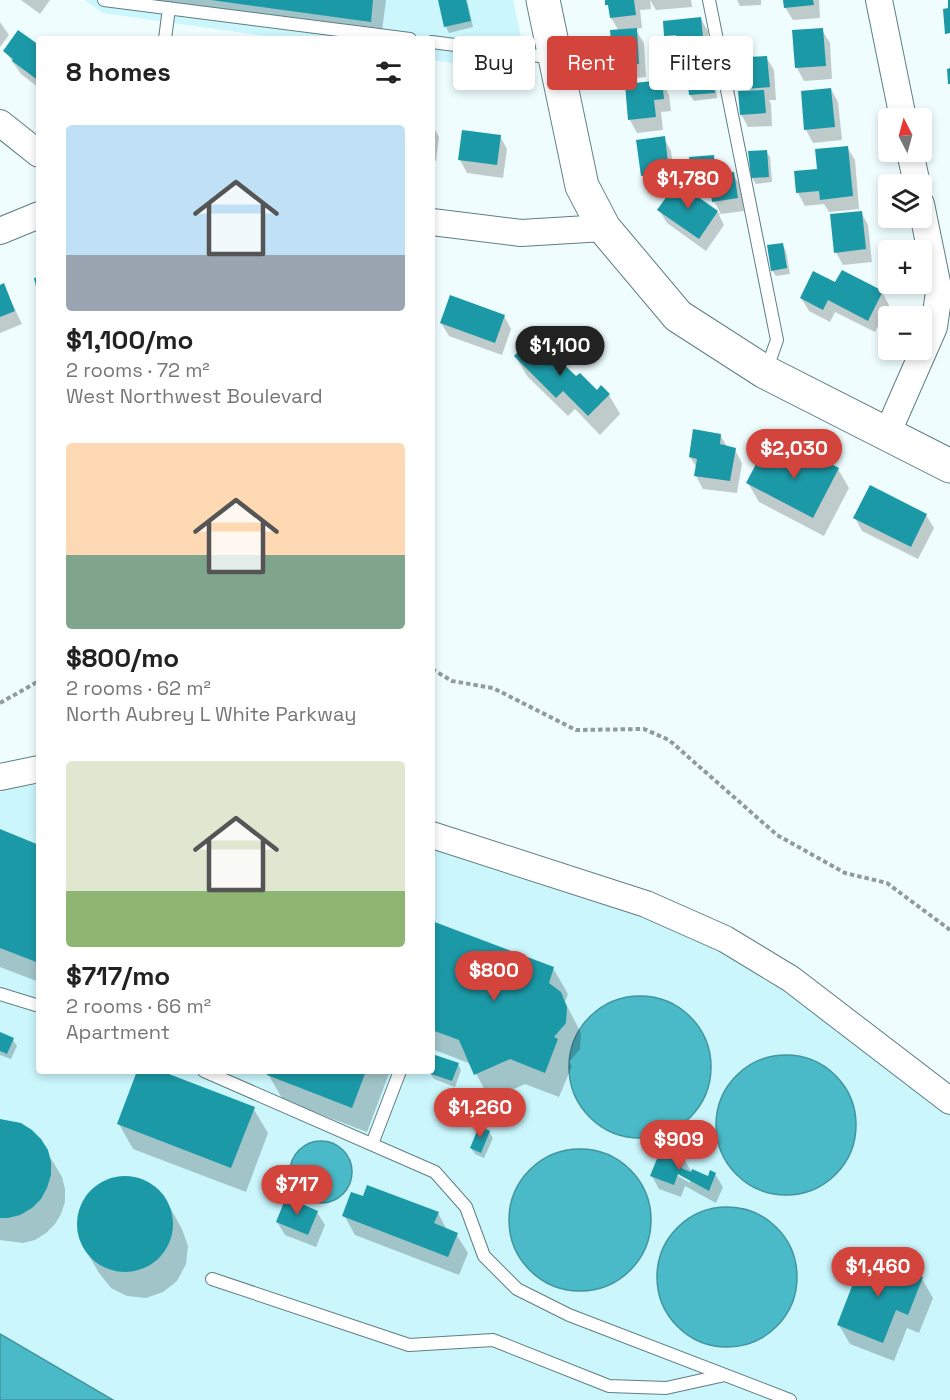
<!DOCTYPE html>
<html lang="en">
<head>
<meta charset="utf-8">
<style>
  body { margin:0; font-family:"Space Grotesk",sans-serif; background:#f6f6f6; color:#222; height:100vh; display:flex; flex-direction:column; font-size:22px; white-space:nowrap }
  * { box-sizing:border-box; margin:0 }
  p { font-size:20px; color:#767676 }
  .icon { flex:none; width:33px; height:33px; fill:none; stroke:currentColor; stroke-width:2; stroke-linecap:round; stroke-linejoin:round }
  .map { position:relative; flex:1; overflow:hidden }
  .panel { position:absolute; left:36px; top:36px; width:399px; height:1038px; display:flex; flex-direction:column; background:#fff; border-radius:6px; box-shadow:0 3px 9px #0003 }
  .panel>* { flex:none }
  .hud { position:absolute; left:453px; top:36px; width:406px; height:54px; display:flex; gap:12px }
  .needle { width:39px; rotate:354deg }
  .fabs { position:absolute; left:878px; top:108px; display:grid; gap:12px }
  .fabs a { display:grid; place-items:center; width:54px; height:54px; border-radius:6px; background:#fff; box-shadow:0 3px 9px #0003; font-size:30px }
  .price { position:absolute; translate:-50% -51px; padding:0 14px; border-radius:21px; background:#d2443c; color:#fff; font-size:20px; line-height:39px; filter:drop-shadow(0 2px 3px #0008) }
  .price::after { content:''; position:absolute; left:50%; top:36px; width:18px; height:14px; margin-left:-9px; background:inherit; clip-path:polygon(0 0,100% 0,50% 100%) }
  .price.active { background:#222; color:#fff }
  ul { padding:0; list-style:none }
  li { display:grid; align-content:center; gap:12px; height:318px; padding:0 30px }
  li span { display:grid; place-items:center; height:186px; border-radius:6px; color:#555 }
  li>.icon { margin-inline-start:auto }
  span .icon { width:108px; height:108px; fill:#fffc; stroke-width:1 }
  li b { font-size:26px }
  h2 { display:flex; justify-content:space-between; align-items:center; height:72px; padding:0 30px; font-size:26px }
  .chip { padding:0 21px; border-radius:6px; background:#fff; box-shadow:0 3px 9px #0003; font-size:21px; line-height:54px }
  .chip.active { background:#d2443c; color:#fff }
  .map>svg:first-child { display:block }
  .built { fill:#caf6fc }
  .water { fill:#4abac8; stroke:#42949f; stroke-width:1.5 }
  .shadow { fill:#0003; fill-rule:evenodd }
  .building { fill:#1c99a7 }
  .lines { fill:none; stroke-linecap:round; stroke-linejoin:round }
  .lane-casing { stroke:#5f7e83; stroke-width:14 }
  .street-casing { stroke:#5f7e83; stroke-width:28 }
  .secondary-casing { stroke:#5f7e83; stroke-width:35 }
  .path { stroke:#8e9c9d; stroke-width:4; stroke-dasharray:4.5 3; stroke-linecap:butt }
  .lane { stroke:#fff; stroke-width:12 }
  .street { stroke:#fff; stroke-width:26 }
  .secondary { stroke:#fff; stroke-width:33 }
</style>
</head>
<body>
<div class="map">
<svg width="950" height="1400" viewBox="0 0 950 1400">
  <rect width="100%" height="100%" fill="#effdfe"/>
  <path class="built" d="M85,0H513L529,74L432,60V39H285L103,13Z
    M39,785V1071H432V848L641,914L736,955L820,1012L950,1112V1400H113L0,1334V792L14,787Z"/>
  <path class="water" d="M569 1067a71 71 0 1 1 142 0a71 71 0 1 1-142 0Z
    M716 1125a70 70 0 1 1 140 0a70 70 0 1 1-140 0Z
    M290 1172a31 31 0 1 1 62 0a31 31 0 1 1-62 0Z
    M509 1220a71 71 0 1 1 142 0a71 71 0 1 1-142 0Z
    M657 1277a70 70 0 1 1 140 0a70 70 0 1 1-140 0Z
    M0,1334L113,1400H0Z"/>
  <path class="shadow" d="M21,0H50L40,14Z
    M122,0H386L381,39Z
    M440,0H467L473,27L449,33L446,27Z
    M607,0H650L651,9L640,10L642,28L635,29L644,43L646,77L622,79L614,66L619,31L611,18Z
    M650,0H691L692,7L656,10Z
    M737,0H761V5L740,6Z
    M785,0H819L820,18L793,20L785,7Z
    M701,19L708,31L711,68L694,70L680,48H673L666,35Z
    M0,22L9,35L0,47Z
    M822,30L830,43L832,79L804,81L797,68Z
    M39,47V88L21,74L5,51Z
    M766,57L774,70L776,100H769L771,104L772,126L748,127L741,114L751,92L748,88Z
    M711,72L715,78L717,98L694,101L690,95L688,74Z
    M662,82L669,95L671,111L661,112L663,130L637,133L630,120L626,86Z
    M831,89L838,102L842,140L813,143L806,130Z
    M432,124L439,137L436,161L432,160Z
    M500,136L507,149L503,178L467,173L460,160Z
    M664,138L671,151L675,185L650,188L642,175Z
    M847,147L855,160L859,209L829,212L824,204L805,206L798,193L819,170Z
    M766,151L770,157L772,182L756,184L752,178L750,153Z
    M713,156L716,162L718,176L733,174L741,187L744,211L721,214L714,201L710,179L695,180L692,174Z
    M677,184L720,214L719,215L724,225L706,251L667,223L659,210Z
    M861,212L868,225L872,262L843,265L836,252Z
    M783,245L786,251L790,274L776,276L772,270Z
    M836,284L882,292L889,305L875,332L835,312L830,322L809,311L801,298Z
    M3,285L22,324L0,333V287Z
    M504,316L511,329L502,355L449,336L441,323Z
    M516,357L576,378L597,392L609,395L620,414L600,435L575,409L568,416L527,376Z
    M720,435L728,448L735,450L742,463L737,493L703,489L696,476L697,468L690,457Z
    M799,467L838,469L849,488L824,536L759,502L748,483Z
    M926,515L934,528L918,559L862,531L855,518Z
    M0,831L39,847V982L0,967Z
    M432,923L553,968L568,994L565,1002L581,1033L580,1049L569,1062L572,1066L559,1097L525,1084L490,1100L471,1064L432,1049Z
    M0,1034L13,1040L17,1046L11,1059L0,1055Z
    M436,1056L458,1064L461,1070L455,1087L434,1079L430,1073Z
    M139,1071H157L253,1108L268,1133L246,1192L133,1149L119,1124Z
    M270,1071H390L367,1132L283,1100L268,1074Z
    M0,1121L40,1140L62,1177L65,1189V1202L61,1214L55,1224L46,1233L35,1240L23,1243L0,1240Z
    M489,1132L493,1138L484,1158L475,1154L471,1148Z
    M684,1159L692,1173L708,1178L715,1174L723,1187L716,1203L685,1186L681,1197L659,1189L652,1176ZM672,1170L690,1179V1183L671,1172Z
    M120,1178L139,1179L155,1188L167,1202L182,1229L188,1246L186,1264L177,1281L163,1292L146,1298L127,1296L111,1288L99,1273L84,1247L79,1229L80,1211L89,1195L103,1183Z
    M317,1212L325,1225L316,1247L285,1235L277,1222Z
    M438,1213L447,1230L456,1234L468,1253L459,1275L355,1235L344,1215Z
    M922,1279L933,1298L919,1333L907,1328L894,1361L850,1344L839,1325Z"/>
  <path class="building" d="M211,0H373L371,22Z
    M438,0H466L471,21L444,27Z
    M605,0H634L636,15L610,18L608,5H605Z
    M783,0H813L814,5L784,8Z
    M948,0H950V33L945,34L943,9L948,8Z
    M701,17L705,56L686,58L685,45L678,46L676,35L664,36L663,21Z
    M637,28L639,64L613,66L610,30Z
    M823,28L826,66L795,68L792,30Z
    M18,30L39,45V81L12,61L13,59L3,51Z
    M767,56L770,87L747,89L744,57Z
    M950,68V84H948L947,69Z
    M712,70L715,93L689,95L687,73Z
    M662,80L664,99L654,100L656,117L628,120L625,84Z
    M831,88L835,127L804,130L801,91Z
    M764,90L766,113L740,115L738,91Z
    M462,130L501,135L497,165L458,160Z
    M665,136L669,172L641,176L636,140Z
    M848,146L853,196L820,200L819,191L796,193L794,171L817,169L815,149Z
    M767,150L769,177L751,178L748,151Z
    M714,155L715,172L691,174L689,157Z
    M734,172L738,198L712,202L708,176Z
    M677,182L718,211L699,239L657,210Z
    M862,211L866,249L834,253L830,214Z
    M783,243L787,268L771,271L767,245Z
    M842,270L883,291L868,321L828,300L823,310L800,298L813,271L835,282Z
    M39,277V295H38L34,278Z
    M4,283L15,311L0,317V285Z
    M450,295L505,315L495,343L440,323Z
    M534,336L576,376L580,373L597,390L601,385L610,394L588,416L563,391L556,398L514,356Z
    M693,429L721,434L720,444L736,448L730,481L694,476L697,459L689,457Z
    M765,447L799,465L806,451L839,468L813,518L746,483Z
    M870,485L927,514L911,547L853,518Z
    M0,829L39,845V963L0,948Z
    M432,921L554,967L549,983L561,992L567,1007L566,1023L554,1037L558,1039L545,1073L510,1059L474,1075L459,1040L432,1030Z
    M0,1032L14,1038L7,1054L0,1051Z
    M435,1055L459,1063L452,1081L428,1073L432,1071Z
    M137,1071H161L255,1107L231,1168L117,1124Z
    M268,1071H366L352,1108L267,1075Z
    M0,1119L21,1123L32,1130L41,1139L48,1150L51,1162V1175L47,1188L41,1199L32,1208L20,1215L8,1218H0Z
    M479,1126L490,1131L481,1153L470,1148Z
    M661,1149L685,1158L681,1168L691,1172L692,1169L708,1176L710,1170L716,1173L709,1191L678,1174L674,1185L650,1176Z
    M77 1224a48 48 0 1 1 96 0a48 48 0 1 1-96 0Z
    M367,1185L439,1212L434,1223L458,1233L448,1257L342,1216L351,1192L363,1196Z
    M286,1197L318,1211L308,1235L276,1222Z
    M864,1255L923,1277L908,1315L896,1310L883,1343L837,1325Z"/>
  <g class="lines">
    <g class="lane-casing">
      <path id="lane" d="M104,0L410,39
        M709,0L777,340L766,371
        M165,39L169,8
        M432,42L554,58
        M0,994L39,1006
        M204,1071L435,1172L466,1207L484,1256L517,1289L569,1315L790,1400
        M372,1144L400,1071
        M212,1279L409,1345L493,1340L609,1386L666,1388L725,1375"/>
    </g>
    <g class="street-casing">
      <path id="street" d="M879,0L903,118
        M0,123L39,154
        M910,152L917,184
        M432,222L521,233L604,228
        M0,231L39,215
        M887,434L934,327L939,292L921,204
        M0,777L39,769
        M432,835L646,904L725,939L791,979L950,1101"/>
    </g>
    <g class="secondary-casing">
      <path id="secondary" d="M543,0L582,186L604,228L678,316L765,372L950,466"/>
    </g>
    <path class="path" d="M432,669L452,681L493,688L576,730L644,729L669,740L777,835L845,873L887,883L950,930
      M0,703L39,681"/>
    <use href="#lane" class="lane"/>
    <use href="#street" class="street"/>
    <use href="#secondary" class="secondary"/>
  </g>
</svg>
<div class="fabs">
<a><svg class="needle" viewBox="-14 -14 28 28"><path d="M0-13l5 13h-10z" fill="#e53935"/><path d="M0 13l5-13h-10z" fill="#767676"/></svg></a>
<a><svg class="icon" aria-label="layers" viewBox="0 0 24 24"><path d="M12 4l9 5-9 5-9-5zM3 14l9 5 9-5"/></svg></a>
<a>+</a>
<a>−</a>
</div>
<b class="price" style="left:688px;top:210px">$1,780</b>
<b class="price active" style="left:560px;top:377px">$1,100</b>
<b class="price" style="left:794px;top:480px">$2,030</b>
<b class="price" style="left:494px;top:1002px">$800</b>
<b class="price" style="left:480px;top:1139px">$1,260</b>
<b class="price" style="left:679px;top:1171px">$909</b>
<b class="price" style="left:297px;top:1216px">$717</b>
<b class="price" style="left:878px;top:1298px">$1,460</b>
<div class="hud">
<a class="chip">Buy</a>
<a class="chip active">Rent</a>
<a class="chip">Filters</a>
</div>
<section class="panel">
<h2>8 homes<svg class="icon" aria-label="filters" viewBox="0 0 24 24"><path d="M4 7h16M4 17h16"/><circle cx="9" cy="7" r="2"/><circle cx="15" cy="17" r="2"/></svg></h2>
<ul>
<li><span style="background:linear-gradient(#bfe0f5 70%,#9aa5b1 0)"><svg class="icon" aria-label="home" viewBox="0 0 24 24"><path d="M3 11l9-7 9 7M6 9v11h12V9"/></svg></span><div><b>$1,100/mo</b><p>2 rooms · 72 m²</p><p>West Northwest Boulevard</p></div></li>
<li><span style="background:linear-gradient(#ffd9b3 60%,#7fa58c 0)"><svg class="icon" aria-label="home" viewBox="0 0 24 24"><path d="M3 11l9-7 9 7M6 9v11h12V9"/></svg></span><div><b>$800/mo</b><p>2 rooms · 62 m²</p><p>North Aubrey L White Parkway</p></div></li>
<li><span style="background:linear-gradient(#dfe7d0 70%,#8fb573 0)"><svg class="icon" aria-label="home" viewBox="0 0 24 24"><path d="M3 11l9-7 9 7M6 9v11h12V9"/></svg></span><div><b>$717/mo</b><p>2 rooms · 66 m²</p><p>Apartment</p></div></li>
</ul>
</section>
</div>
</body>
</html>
